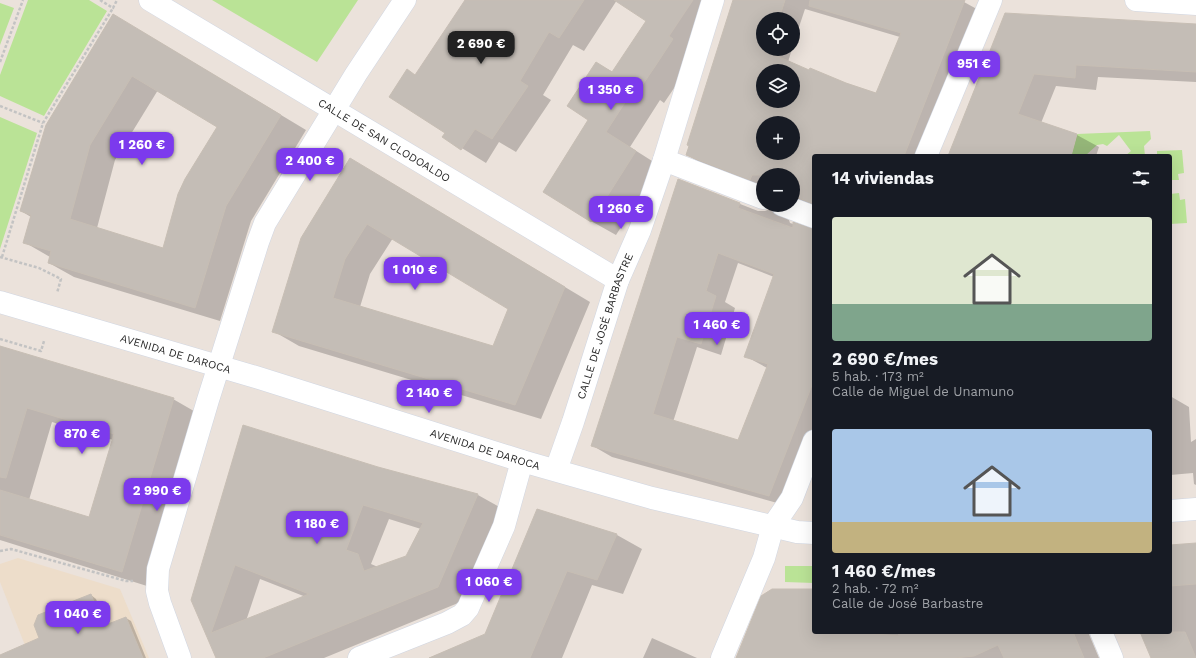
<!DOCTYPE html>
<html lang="es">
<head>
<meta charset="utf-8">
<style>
  body { margin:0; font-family:"Work Sans",sans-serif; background:#242831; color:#f1f3f6; height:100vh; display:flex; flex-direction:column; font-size:15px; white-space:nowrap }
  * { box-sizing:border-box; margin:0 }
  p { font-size:13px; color:#9ea1a6 }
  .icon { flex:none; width:22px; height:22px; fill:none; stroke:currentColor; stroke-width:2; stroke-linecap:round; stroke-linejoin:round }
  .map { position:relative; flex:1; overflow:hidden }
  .drawer { position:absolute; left:812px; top:154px; width:360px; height:480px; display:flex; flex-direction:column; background:#171b24; border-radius:4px; box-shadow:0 4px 16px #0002 }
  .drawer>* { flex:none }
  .fabs { position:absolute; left:756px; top:12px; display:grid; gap:8px }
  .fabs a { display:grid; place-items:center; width:44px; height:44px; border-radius:50%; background:#171b24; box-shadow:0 4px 16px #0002; font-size:20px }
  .price { position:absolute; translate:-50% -34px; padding:0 9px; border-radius:8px; background:#7c3aed; color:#fff; font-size:13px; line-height:26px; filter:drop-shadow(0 1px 2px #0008) }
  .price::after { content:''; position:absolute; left:50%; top:24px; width:12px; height:9px; margin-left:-6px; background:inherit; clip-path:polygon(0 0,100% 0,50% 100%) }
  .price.selected { background:#222; color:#fff }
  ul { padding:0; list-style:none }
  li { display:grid; align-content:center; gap:8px; height:212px; padding:0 20px }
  li span { display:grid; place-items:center; height:124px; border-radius:4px; color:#555 }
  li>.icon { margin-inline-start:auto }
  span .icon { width:72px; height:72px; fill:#fffc; stroke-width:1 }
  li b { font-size:17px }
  h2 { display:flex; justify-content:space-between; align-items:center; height:48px; padding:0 20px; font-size:17px }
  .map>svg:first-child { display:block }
  .education { fill:#edddca }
  .green { fill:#bae396 }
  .shadow { fill:#0003; fill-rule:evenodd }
  .building { fill:#c4bdb6; stroke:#c7beb4; fill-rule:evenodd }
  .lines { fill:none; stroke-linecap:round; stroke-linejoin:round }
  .minor-casing { stroke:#d0d6e2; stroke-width:23 }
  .secondary-casing { stroke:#d0d6e2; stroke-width:23 }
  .path { stroke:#c3c3c3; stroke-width:2.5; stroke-dasharray:3 2; stroke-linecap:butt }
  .minor { stroke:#fff; stroke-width:22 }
  .secondary { stroke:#fff; stroke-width:22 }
  .labels { text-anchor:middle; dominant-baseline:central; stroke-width:3; stroke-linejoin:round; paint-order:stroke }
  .street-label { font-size:11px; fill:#292929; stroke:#fff }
</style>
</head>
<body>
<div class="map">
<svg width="1196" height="658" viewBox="0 0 1196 658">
  <rect width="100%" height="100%" fill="#ebe2db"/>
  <path class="education" d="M18,558L120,589L149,658H30L0,582V564Z"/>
  <path class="green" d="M28,0H89L107,11L44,116L0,96V75Z
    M212,0H358L317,62Z
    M0,3L14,8L0,45Z
    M0,117L37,133L0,249Z
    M1150,131L1151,139L1144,146L1145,156H1125L1131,151L1119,135L1107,146L1103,144L1097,145L1085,156H1071L1077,134Z
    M1182,150L1184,173L1178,174L1179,180H1170V156H1157V151Z
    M1179,193L1180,200L1185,199L1187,223L1170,224V194Z
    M785,566H814V583L785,582Z"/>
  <path class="shadow" d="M466,0H617L584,51L573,45L543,95L551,100L516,152L499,142L486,163L444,137L446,133L416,76Z
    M638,0H709L697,54L664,103L660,100L630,147L660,166L616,235L591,221L589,120L596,63L613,72L648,21Z
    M734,0H957L964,2L984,13L927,156H814V207L793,204V175H763V187L706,166L687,155ZM805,9L900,37L877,94L810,71L788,62L792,49H763V19H793V45ZM763,71H793V101H763ZM763,123H793V153H763Z
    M1073,18L1196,25V82L1098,77L1096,90L1056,86L1041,123L1077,135L1099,147L1096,156H949Z
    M139,30L306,130L251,221L220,321L74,277L49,263L50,257L24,242L31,217L21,211ZM158,90L219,126L163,249L97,228L115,160Z
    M376,174L590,302L541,419L299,346L273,331ZM393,238L510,309L494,348L360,307L370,274Z
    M679,180L758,211H765L770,209L789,220L790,223L814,230V439L788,506L612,457L593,446ZM738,263L774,277L745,356L767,368L738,442L673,422L697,347L721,355L735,308L725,302Z
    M0,347L173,399L199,414L147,586L0,540ZM52,422L113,440L90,518L29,500Z
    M1170,396L1189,407L1191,442L1196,439V485L1194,484L1193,473L1170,475Z
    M243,427L378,468L478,495L503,509L463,601L324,658H217L192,600ZM389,519L421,529L407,557L378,567L371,564ZM260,579L306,597L246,621Z
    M538,510L617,535L642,549L623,594L592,585L562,658H429L485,635Z
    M1196,544V658H1152L1141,632H1170V546Z
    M814,590V632H1088L1099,658H737Z
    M91,595L96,599L107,625L126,618L131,621L146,658H35L40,638Z
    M652,638L697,658H643Z"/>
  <path class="building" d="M465,0H584L559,38L549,32L520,81L528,86L492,139L475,129L461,150L442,137L445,133L389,97L407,69L415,75Z
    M614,0H693L669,36L673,39L656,65L639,90L635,87L606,132L636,151L591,222L543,192L588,120L567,106L596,62L612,72L646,21Z
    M733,0H785L779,19H763V49H769L768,52L809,70L810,68L846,83L876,93L901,33L809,6L810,0H965L904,156H814V204L793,196V175H752L750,180L686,155L689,146L687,145ZM763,71H793V101H763ZM763,123H793V153H763Z
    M1005,13L1196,24V72L1076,65L1075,78L1034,74L1018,114L1077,134L1071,156H948Z
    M113,14L281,115L226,206L195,308L48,263L51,251L23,243L31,215L20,211L46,125ZM132,76L217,127L185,179L178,194L163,248L70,219L90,145Z
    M350,158L565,287L515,405L272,332L301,238ZM367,224L508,309L493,346L333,298L345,259Z
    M678,179L740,203L738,208L793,228V222L814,229V380L769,496L591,446ZM718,253L774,274L744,357L768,364L738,440L653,414L677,337L701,344L716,296L706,291Z
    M0,346L174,398L122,572L0,535V490L89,517L114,434L27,408L6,478L0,477Z
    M243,425L378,467L478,494L438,587L263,658H216L191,600ZM363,505L423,523L406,556L364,571L358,554L346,550ZM235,565L309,594L211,633Z
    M537,509L617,534L597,580L567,571L530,658H429L485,634Z
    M1196,543V584L1170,586V545Z
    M772,589H814V632H850L899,636L898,632H1073L1084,658H1004L998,645L974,656L955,658H736L761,596Z
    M91,594L103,626L126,617L143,658H0V655L39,638L34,625L38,615Z
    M1140,632H1185L1196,658H1151Z"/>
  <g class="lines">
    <g class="minor-casing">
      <g id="minor">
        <path id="s1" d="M150,0L618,280"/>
        <path d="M1136,0L1196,4"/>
        <path d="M926,156L991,0"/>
        <path d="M664,160L763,198"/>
        <path d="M782,205L814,217"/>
        <path id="s2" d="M556,470L573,422L618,280L640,230L664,160L713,0"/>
        <path d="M180,658L160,603L157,591L158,569L208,400L258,242L265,223L356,74L405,0"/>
        <path d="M359,658L447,623L462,615L468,608L504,526L522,461"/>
        <path d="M722,658L764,558L773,526L792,498L814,441"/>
      </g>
    </g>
    <g class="secondary-casing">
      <g id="secondary">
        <path id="s3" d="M0,302L259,378L522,461L652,498L797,532L814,533"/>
        <path d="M1170,511L1196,509"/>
        <path d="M1101,632L1112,658"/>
      </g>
    </g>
    <path class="path" d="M100,0L113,8L117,0
      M0,62L23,0
      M0,106L43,123
      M0,257L39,268L61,279L57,293
      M2,257L43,123L113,8
      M0,339L41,351L44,341
      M0,551L11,549L126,581H133"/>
    <use href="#minor" class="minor"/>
    <use href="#secondary" class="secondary"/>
  </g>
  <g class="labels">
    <g class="street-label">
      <text stroke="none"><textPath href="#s1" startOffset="273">CALLE DE SAN CLODOALDO</textPath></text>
      <text stroke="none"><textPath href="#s2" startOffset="152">CALLE DE JOSÉ BARBASTRE</textPath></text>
      <text stroke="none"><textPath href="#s3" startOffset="183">AVENIDA DE DAROCA</textPath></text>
      <text stroke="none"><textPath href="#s3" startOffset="507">AVENIDA DE DAROCA</textPath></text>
    </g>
  </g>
</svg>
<div class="fabs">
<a><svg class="icon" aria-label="locate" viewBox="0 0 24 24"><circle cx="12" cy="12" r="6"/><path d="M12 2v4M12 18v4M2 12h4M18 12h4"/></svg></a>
<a><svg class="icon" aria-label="layers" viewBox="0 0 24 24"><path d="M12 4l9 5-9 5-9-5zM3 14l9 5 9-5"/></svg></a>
<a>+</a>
<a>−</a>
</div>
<b class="price selected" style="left:481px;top:65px">2 690 €</b>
<b class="price" style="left:974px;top:85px">951 €</b>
<b class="price" style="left:611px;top:111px">1 350 €</b>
<b class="price" style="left:142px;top:166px">1 260 €</b>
<b class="price" style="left:310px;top:182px">2 400 €</b>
<b class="price" style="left:621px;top:230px">1 260 €</b>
<b class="price" style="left:415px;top:291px">1 010 €</b>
<b class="price" style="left:717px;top:346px">1 460 €</b>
<b class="price" style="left:429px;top:414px">2 140 €</b>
<b class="price" style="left:82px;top:455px">870 €</b>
<b class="price" style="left:157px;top:512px">2 990 €</b>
<b class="price" style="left:317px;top:545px">1 180 €</b>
<b class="price" style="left:489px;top:603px">1 060 €</b>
<b class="price" style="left:78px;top:635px">1 040 €</b>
<section class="drawer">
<h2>14 viviendas<svg class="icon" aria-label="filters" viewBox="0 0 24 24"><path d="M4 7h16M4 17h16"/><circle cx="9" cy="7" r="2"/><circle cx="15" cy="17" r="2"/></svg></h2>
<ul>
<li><span style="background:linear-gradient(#dfe7d0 70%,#7fa58c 0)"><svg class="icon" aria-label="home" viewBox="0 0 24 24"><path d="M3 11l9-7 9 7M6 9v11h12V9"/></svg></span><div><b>2 690 €/mes</b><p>5 hab. · 173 m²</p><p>Calle de Miguel de Unamuno</p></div></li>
<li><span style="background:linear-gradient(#a9c7e8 75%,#c2b280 0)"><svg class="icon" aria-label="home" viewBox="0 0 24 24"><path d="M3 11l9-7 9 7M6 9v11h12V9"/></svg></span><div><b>1 460 €/mes</b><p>2 hab. · 72 m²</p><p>Calle de José Barbastre</p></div></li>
</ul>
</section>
</div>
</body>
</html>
